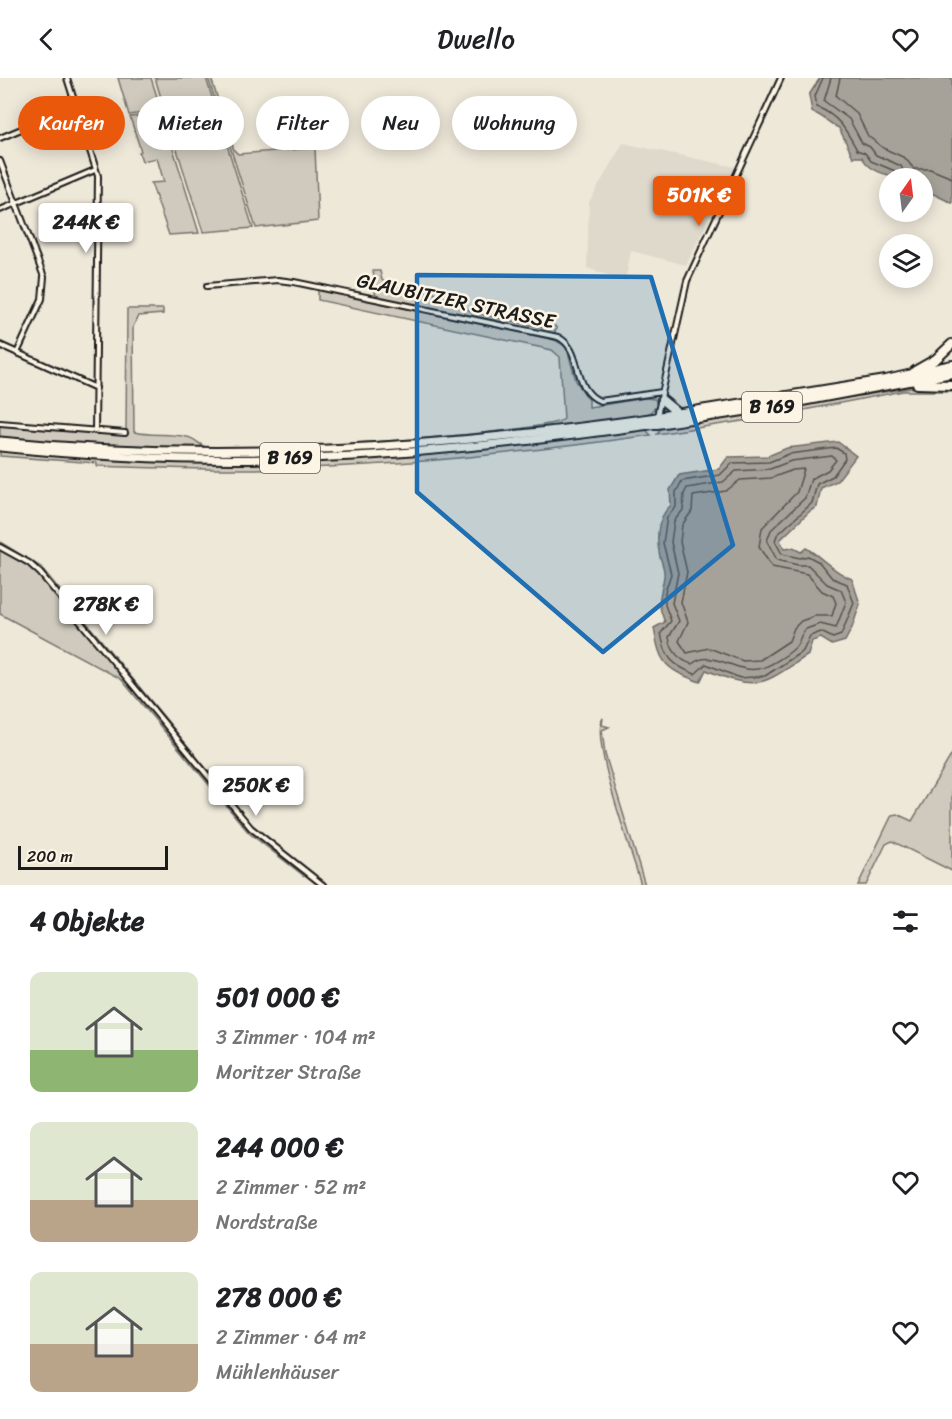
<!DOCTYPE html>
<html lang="de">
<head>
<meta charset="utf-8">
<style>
  body { margin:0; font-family:Sriracha,sans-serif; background:#f6f6f6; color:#202124; height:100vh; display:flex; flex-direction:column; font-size:22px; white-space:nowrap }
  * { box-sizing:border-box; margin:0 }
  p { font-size:20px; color:#757577 }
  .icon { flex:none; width:33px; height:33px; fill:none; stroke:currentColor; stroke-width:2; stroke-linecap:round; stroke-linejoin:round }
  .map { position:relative; height:807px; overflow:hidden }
  .side { display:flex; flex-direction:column; background:#fff; flex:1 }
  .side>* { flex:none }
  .hud { position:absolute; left:18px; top:18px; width:600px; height:54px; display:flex; gap:12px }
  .needle { width:39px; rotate:14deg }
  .controls { position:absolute; left:879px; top:90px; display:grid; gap:12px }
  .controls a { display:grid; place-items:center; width:54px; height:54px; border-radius:50%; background:#fff; box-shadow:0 3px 15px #0003; font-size:30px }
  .scale { position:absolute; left:18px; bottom:15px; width:150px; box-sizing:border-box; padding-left:6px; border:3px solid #1c1c1c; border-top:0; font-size:16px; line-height:21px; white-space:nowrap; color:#1c1c1c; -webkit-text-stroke:4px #fcf5e5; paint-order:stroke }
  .price { position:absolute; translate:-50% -51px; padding:0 14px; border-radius:6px; background:#fff; color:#222; font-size:20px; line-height:39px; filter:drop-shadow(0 2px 3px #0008) }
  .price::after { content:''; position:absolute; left:50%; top:36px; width:18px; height:14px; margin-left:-9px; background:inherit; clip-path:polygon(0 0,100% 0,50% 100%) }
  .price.active { background:#ea580c; color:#fff }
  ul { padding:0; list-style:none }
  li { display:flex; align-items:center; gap:18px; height:150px; padding:0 30px }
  li span { display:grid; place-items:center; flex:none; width:168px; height:120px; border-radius:12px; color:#555 }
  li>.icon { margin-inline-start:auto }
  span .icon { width:72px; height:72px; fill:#fffc; stroke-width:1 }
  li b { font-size:26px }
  h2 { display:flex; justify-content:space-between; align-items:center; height:72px; padding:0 30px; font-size:26px }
  .tag { padding:0 21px; border-radius:27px; background:#fff; box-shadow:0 3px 15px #0003; font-size:21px; line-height:54px }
  .tag.active { background:#ea580c; color:#fff }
  header { display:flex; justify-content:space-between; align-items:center; height:78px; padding:0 30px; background:#fff; font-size:27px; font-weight:600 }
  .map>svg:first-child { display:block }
  .built { fill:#ded9cb }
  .green { fill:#cfcabd; stroke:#76736c; stroke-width:1.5 }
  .water { fill:#a7a299; stroke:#6f6c67; stroke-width:1.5 }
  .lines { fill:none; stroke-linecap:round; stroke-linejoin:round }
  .shore { stroke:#54524e; stroke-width:1.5 }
  .street-casing { stroke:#1c1c1c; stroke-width:8 }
  .primary-casing { stroke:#1c1c1c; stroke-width:11 }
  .highway-casing { stroke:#1c1c1c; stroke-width:12 }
  .street { stroke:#fcf5e5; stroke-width:4 }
  .primary { stroke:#fcf5e5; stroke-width:7 }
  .highway { stroke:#fcf5e5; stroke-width:8 }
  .marked { fill:#1f6fb2; fill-opacity:0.2; stroke:#1f6fb2; stroke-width:4.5; stroke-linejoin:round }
  .labels { text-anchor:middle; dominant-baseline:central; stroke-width:5; stroke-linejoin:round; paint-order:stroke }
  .shield { fill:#fcf5e5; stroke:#5f5d58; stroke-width:1.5 }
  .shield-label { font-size:18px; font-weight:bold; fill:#1c1c1c }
  .street-label { font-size:20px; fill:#1c1c1c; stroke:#fcf5e5 }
</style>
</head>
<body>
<header><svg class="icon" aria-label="back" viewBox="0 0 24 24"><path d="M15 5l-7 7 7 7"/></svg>Dwello<svg class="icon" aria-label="heart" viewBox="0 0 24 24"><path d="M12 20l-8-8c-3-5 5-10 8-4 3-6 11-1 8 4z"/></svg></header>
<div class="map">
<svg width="952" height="807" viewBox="0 0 952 807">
  <rect width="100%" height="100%" fill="#eee8d9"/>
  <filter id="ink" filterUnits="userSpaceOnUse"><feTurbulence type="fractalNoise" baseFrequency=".0167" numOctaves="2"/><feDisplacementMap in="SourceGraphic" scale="12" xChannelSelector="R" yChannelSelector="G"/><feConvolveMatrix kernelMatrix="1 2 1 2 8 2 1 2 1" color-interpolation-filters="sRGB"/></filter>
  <g filter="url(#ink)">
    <path class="built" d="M623,65L735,89L686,187L631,173L625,203L587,190L589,124Z"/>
    <path class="green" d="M118,0H151L161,31L159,33L129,37Z
      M155,0H206L215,29L165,33Z
      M208,0H211L234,72L238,76L315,70L318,143L256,150Z
      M216,32L253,150L203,154L166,37Z
      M161,36L163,38L199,155L169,157L151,105L164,104L157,80L142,83L139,74L141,73L130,39Z
      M373,193H380L382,202L391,208L434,215L475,235L545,250L555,248L557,251L553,256L377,220L370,200L374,199Z
      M318,212L555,262L565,268L568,274L576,303L589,322V329L645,320L655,321L657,328L647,337L634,339C543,350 451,364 359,368C238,373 120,369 0,360V348L126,356L127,231H163V236L138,238L133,249L134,354C151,358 170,355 187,359C195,360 200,368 207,369C241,375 549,355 564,341L560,279L552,272L318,222Z
      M917,309H952V313H903L762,340L657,356L662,348Z
      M650,342C635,350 570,354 548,356C379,376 212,383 43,370C143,375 242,379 343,374C446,369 548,355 650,342Z
      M645,351L651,357C551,371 449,383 348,388C264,393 181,391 97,388V385L0,378V373L168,384H290Z
      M0,464L41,489L233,723L41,493Z
      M0,471L36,493L249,751L304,798L249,755L121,601L0,536Z
      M603,640L602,647L609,649L602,652L605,676L645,807H641C633,776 589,661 603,640Z
      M952,676V793L892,763L886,766L866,807H858L892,737L897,736L912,743Z"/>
    <path class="water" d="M820,0H952V125L923,111L922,100C903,100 872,99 862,79H853L839,50C828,45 824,38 812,34L809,17Z
      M838,364L856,378L837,403L821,410L817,429L810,433L780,462L784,471L793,470L801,474L806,470C823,480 833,494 852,501L860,526L852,550L845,563L832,567L821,560L812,563L808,577C761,607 760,614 706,592L700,604C666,591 660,587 654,550L665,544C655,520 661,521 664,498C665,492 662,485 660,479C656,461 656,441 671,427L670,412L679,397L719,391L728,379L768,378L787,370Z"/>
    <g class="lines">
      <path class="shore" d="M823,0L815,18L817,29C839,38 846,52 857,72L865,75L871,83L895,93L898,100
        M831,0L824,23L849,41L862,65L870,69L876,77L901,88L906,100
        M840,0L836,18L857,36L868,58L883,70L905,80L914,91H930L952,100
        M836,370L844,375L845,381L833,398L817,406L812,425L777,457L775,463L782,476L800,480L808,478L819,484L832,500L847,506L854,525L841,557L833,560L821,554L810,558L803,573L765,598L740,600L706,586L695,596C672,587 665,580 661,555L671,543L665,527V514L671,496L663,465L667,439L676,429V414L682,403L720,397L732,385L769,384L789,376Z
        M832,378L836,382L828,392L811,401L805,420L771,452L767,463L777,482L798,487H808L827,506L841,512L846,524L836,550L820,546L806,551C800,556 801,561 797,567C793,574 770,588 762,590C737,598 713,569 692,586C679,582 671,573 669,559L679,543L672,525L678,495L671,464L674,443L683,432L684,416L687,410L723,404L736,393L770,391L791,383Z
        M804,391L797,414L762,450L759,469L772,489L807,496L822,513L833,518L836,525L832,538H815L801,543L794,550L789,563L760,582L743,583L709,570L687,575L679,563L688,544L681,524L687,494L680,464L682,447L692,433L693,418L726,413L740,402L771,400L793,392Z"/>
      <g class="street-casing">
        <path id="street" d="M67,0L98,98L95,353
          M0,60L76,28
          M0,83L44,199L42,221L17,275
          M0,132L95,92
          M207,208L278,202L294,204L558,259C584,272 571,311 600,323L662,314
          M0,267L96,310
          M657,338L687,203L781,0
          M0,345L125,355
          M0,469L29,485L40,495L251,750L323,807"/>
      </g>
      <g class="primary-casing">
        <path id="primary" d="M0,363C219,385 439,370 657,339
          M0,369C117,381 236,385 354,378C456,372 557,360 657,346"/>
      </g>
      <g class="highway-casing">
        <path id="highway" d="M915,293L936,281L952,266
          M917,306L952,307
          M662,322L679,336
          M657,339L886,302L952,287
          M657,346L770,329L952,295"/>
      </g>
      <use href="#street" class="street"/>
      <use href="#primary" class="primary"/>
      <use href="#highway" class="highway"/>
    </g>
  </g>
  <path class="marked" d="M417,197L651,199L733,467L603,574L417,414Z"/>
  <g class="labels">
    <g class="shield">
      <rect x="742" y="314" width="60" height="30" rx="4.5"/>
      <rect x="260" y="365" width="60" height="30" rx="4.5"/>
    </g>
    <g class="shield-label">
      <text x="772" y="329">B 169</text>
      <text x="290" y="380">B 169</text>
    </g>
    <g class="street-label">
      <text transform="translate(456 223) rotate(12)">GLAUBITZER STRASSE</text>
    </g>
  </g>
</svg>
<div class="controls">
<a><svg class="needle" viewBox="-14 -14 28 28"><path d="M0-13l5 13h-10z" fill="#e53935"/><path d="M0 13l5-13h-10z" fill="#757577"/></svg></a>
<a><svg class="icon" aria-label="layers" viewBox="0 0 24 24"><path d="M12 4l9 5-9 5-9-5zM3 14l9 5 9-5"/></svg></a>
</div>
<div class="scale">200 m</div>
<b class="price active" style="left:699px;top:149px">501K €</b>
<b class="price" style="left:86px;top:176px">244K €</b>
<b class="price" style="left:106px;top:558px">278K €</b>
<b class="price" style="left:256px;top:739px">250K €</b>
<div class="hud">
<a class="tag active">Kaufen</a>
<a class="tag">Mieten</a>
<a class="tag">Filter</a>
<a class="tag">Neu</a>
<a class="tag">Wohnung</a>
</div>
</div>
<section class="side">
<h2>4 Objekte<svg class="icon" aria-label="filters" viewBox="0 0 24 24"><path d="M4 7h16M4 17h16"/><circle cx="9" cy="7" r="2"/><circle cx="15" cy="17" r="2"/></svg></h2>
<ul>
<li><span style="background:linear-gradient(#dfe7d0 65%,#8fb573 0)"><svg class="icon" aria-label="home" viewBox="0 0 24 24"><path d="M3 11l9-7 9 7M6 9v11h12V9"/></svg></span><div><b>501 000 €</b><p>3 Zimmer · 104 m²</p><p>Moritzer Straße</p></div><svg class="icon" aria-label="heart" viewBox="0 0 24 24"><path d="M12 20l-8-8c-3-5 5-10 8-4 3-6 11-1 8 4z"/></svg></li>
<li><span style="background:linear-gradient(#dfe7d0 65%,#b9a48a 0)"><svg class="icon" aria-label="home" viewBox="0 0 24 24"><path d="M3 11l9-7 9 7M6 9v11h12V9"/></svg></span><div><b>244 000 €</b><p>2 Zimmer · 52 m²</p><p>Nordstraße</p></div><svg class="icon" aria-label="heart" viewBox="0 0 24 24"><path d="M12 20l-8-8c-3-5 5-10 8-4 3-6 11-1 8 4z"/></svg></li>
<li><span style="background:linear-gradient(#dfe7d0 60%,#b9a48a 0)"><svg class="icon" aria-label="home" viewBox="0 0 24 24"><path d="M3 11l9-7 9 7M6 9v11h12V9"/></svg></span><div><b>278 000 €</b><p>2 Zimmer · 64 m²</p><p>Mühlenhäuser</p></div><svg class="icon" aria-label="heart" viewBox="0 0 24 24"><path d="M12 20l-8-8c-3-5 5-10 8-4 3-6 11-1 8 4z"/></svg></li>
</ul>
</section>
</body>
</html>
